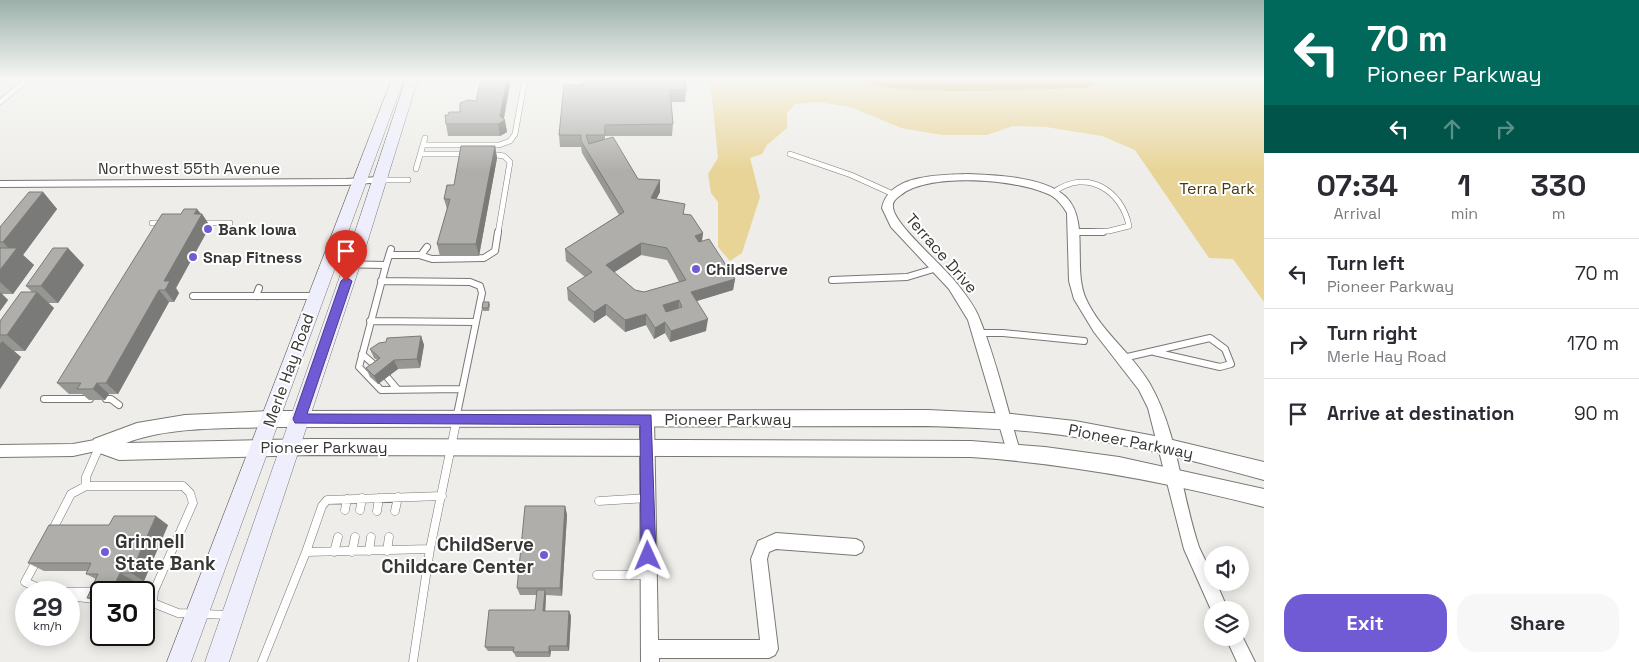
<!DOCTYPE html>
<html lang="en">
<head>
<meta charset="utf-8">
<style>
  :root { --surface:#fff; --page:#f7f7f7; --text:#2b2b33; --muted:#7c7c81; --line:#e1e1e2; --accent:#705bd5 }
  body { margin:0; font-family:"Space Grotesk",sans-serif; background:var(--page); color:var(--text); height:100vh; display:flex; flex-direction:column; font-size:19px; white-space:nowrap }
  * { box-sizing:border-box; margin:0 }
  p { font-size:16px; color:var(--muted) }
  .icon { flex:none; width:28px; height:28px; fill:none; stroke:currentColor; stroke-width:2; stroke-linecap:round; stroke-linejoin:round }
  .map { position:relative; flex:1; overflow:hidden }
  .details { display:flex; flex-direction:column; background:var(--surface); width:375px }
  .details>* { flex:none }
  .guide { background:#00695c; color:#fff; overflow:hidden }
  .tools { position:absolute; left:1204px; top:546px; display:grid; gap:10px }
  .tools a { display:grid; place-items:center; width:45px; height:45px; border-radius:50%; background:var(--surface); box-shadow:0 2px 12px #0003; font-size:25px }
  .speed { position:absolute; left:15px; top:581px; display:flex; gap:10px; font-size:25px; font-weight:700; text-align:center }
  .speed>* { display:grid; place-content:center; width:65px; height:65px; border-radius:50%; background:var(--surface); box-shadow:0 2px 12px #0003; line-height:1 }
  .speed small { font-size:12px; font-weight:400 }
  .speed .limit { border:2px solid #111; border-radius:8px; background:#fff; color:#111 }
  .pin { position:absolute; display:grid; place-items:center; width:42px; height:42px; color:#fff; margin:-51px -21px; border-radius:50% 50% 50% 0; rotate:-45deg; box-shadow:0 0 5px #0007 }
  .pin .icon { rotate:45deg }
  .me { position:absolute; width:55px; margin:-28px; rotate:359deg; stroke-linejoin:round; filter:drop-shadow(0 0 4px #0008) }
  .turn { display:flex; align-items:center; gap:18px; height:105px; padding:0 20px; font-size:22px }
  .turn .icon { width:65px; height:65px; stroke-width:2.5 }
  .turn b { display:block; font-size:35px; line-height:42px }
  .lanes { display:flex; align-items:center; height:48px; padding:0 20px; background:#0003; justify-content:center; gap:25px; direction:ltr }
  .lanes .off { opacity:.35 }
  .eta { display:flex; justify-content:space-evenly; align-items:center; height:85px; text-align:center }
  .eta b { font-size:30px; font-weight:600; line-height:35px }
  .action { display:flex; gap:10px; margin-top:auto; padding:10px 20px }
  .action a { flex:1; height:58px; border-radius:20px; background:var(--accent); color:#fff; font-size:20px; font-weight:600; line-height:58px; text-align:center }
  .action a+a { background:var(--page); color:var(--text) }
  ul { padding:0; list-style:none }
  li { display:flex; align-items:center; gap:15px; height:70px; padding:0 20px; border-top:1px solid var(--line) }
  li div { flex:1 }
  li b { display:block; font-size:19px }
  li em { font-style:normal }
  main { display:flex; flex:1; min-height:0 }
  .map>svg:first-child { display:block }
</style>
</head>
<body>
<main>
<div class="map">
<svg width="1264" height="662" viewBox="0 0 1264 662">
  <rect width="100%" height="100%" fill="#eeede9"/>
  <path fill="#e8d497" d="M710,79H1264V302L1233,259L1209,258L1135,150L1102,136L1046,127L1013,126L987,135H942L901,128L851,107L818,102L795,104L787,113V128L767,145L762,154L750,158L760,197L742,253L730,261L718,247V202L711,193L708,174L718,158Z"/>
  <path fill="#c7aa4b" d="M858,79H1092L1094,84L1088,88H1076C1042,89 876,98 858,79Z"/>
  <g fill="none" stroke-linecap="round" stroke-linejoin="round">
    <defs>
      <path id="service-far2" d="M0,102L28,79
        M423,145H499L510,141L515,134L525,79
        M421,154H467
        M490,154L504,156L510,162L498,233
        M790,154L851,175L893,194
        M416,169L425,138
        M379,180H408
        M1054,192C1086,168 1122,190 1129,226L1109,231L1072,232
        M152,223H164
        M203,223H230"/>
      <path id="service-far1" d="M1072,232H1103
        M389,255H419L432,259L484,258L495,251L498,232
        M421,255L427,247
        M329,264L386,265L391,249
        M386,265L359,367L381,390L462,389
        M832,280L907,277L937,268
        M381,281L470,282L480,286L482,293L455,424
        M193,296H316
        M256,296L259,288
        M370,321L476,322
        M979,333H1003L1084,341
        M362,354L378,368
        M1123,358L1210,338L1225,349L1231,364L1220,367L1154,352
        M387,377L397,389
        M44,399H90
        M106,399H111L119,405"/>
      <path id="service" d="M100,445L86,477V486H183L190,493L193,503L154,591L153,603L178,613L229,615
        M599,501L648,498
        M345,510L347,499
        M360,510L362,498
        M377,511L379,498
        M395,511L398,497
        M52,531L71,494L86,486
        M369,551L371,537
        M387,551L389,537
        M306,552L322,506L327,500L442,496
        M334,552L338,537
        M352,552L355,537
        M38,558L25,582L48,592
        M597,575H649
        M58,592H97
        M129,592L154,591
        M70,596L101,600
        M262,662L306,552L430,549L456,423
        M413,662L430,549"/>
      <path id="minor" d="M968,174C995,175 1046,177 1066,197C1090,221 1072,268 1086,299C1101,332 1132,353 1150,384C1178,433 1181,494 1199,547C1204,559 1212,570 1212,582H1216L1228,610H1212V612L1184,549L1148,408L1139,390L1094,332L1074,299L1069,281L1067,213C1063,206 1058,200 1052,196C1022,179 928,172 901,195C897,198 892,201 893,207C893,224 946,268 958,285C966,295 976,308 980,320C997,362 1007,408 1020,451L1018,455L1013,457L1008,455L968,320L949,289L891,227L882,208C889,174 940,175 968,174Z
        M378,177L382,178V182L346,185L0,187V181L346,179Z
        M647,413L652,415L654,419L658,640H760L751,559L758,541L776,533L856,539L862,542L864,547L862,552L856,555L776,549L769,552L767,559L778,649L775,655L769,658H659V662H641L640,419L642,415Z
        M100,439L105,441L107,445L105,449L73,456L0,457V445L73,444Z
        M1240,632L1255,662H1237L1226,638H1240Z"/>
      <path id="tertiary" d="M928,410L1012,414L1075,421L1160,437L1264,462V480C1202,463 1139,446 1075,437C1027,429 977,428 928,426L271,427C224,429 171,426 126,443L311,439L971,441L1045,447L1119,457L1264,489V507C1167,482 1071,464 971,457L311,455L119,460L94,451L91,445L94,439L137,423L185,415L271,411Z"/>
      <path id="secondary" d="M392,79H404L191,662H167Z
        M406,79H418L363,256L229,662H205L347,256Z"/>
    </defs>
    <use href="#service-far2" stroke="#797875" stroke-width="6"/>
    <use href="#service-far1" stroke="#797875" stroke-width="8"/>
    <use href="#service" stroke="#797875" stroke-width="9"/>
    <use href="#minor" stroke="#797875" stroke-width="2"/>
    <use href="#tertiary" stroke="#797875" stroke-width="2"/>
    <use href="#secondary" stroke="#797875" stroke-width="1"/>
    <use href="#service-far2" stroke="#fff" stroke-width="5"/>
    <use href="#service-far1" stroke="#fff" stroke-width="6"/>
    <use href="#service" stroke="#fff" stroke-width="8"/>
    <use href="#minor" fill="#fff" fill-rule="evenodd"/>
    <use href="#tertiary" fill="#fff" fill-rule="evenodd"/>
    <use href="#secondary" fill="#eeeefd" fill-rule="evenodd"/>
  </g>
  <path fill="#969693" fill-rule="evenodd" d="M481,79H511L504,119L507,132L500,136H448L446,124L448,115L460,112L476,101Z
    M581,83L686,90L685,102H671L673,124L672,136H605V139L638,179L660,192L656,199L684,214L703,233L702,241L735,279L733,290L697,301L706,331L670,342L665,333L654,339L646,325L625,332L606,315L594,323L568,300L567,288L585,277L566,261L565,249L619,215L582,153L581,147H560L559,135L581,85ZM641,255L667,260L679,282L644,292L635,290L614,272Z
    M495,146L497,158L479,256H440L437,244L447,209L444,199L454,185Z
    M43,192L57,209L23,255L34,265L13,294H2L8,300L0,311V227Z
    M181,214H202L210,226L176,288L179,293L174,302H169L118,394H109L105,400H89L82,394H69L57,383Z
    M84,265L58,303H48L54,308L25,351H14L21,357L0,389V321L32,292L26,286Z
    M489,302L490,305L489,311H483L482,308Z
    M421,336L424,345L420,368L398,369L378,384L370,377L366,368L377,360L374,358L370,349L386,342Z
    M565,506L567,515L562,596L546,595L545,611H569L571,616L569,651H551L550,657H516L513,651H488L485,647L535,610L537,595H520L517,588Z
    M168,525L144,581H134L101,592V605L87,598L96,579L86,574L87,571H44L28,563Z"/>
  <path fill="#7a7a78" d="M507,79H511L503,121L505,120L507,132L500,136L498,124Z
    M495,146L497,158L479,256L476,244Z
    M660,180V192L651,210V198Z
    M43,192L57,209L23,255L34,265L13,294L0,282V270L13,253L3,242Z
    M197,209L202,215V214L210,226L176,288L179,293L174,302L165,290L164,281Z
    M703,233L701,245L694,247L695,236Z
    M641,243V255L607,277L606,265Z
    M68,248L84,265L58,303L41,286Z
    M735,279L733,290L690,303L691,292Z
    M159,290L169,302L118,394L106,383Z
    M0,292L8,300L0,311Z
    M37,292L54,308L25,351L7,335Z
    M679,300L678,312L662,316L663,305Z
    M606,304V315L594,323V312Z
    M646,314V325L625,332V320Z
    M708,319L706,331L670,342L671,331Z
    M665,322V333L654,339L655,328Z
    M421,336L424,345L420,368L417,359Z
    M2,341L21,357L0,389V344Z
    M394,360L398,369L378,384L374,376Z
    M97,383L109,394L105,400L93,389Z
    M565,506L567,515L562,596L560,588Z
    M156,516L168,525L144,581L131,573Z
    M120,573L134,581L129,592H111Z
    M545,590L546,595L545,616L543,611Z
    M569,611L571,616L569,651L567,646Z
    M549,646L551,651L550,657L549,652Z"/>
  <path fill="#afaeab" stroke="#7a7a78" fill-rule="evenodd" d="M481,79H507L500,116L505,120L498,124H446L445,115H448L449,112H460V103L468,100L476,101Z
    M588,79H685L686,90H670L673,124L605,125V135H586L589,144L613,137L638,179L660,180L651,198L685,204L683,214L691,215L703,233L695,236L699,242L709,239L735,279L691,292L708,319L671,331L665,322L655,328L646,314L625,320L606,304L594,312L567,288L592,272L565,249L624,212L581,141V135H559L564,85H584L581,83ZM641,243L667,248L686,280L644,292L635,290L606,265ZM679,300L682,307L666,312L663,305Z
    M461,146H495L476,244H437L450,199H444L447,185H454Z
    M29,192H43L3,242H0V227Z
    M184,209H197L194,214H202L164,281H170L165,290H159L106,383H97L93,389H77L81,383H57L162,214H181Z
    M0,248H17L0,270Z
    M53,248H68L41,286H26Z
    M21,292H37L7,335H0V321Z
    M483,302H489L488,308H482Z
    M421,336L417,359L394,360L374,376L366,368L380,358L370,349L379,343L386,342L387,338Z
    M525,506H565L560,588H517Z
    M114,516H156L131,573H120L111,592H101V598H87L98,574H86L91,563H28L49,525H109Z
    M537,590H545L543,611H569L567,646H549V652H513L514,647H485L489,610H535Z"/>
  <linearGradient id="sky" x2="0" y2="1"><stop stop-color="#9bb0a9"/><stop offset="0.46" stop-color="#f7f7f5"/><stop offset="1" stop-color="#f7f7f5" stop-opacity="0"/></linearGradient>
  <rect width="1264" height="171" fill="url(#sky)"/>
  <path fill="#705bd5" stroke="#493b8a" d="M346,277L352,281L307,414L651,415L656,556L654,561L648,563L643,561L641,556L640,425L295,423L293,419L341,281Z"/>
  <g fill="#705bd5" stroke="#fff" stroke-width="2">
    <circle cx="208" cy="229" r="5"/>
    <circle cx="193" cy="257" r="5"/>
    <circle cx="696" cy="269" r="5"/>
    <circle cx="105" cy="552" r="5"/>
    <circle cx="544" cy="555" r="5"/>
  </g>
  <g text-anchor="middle" stroke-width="4" stroke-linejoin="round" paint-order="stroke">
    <g font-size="16" fill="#373735" stroke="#fff">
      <text x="189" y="174">Northwest 55th Avenue</text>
      <text transform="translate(942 253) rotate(49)" y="6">Terrace Drive</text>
      <text transform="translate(288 370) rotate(-70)" y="6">Merle Hay Road</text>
      <text x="728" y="425">Pioneer Parkway</text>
      <text transform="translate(1131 441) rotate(11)" y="6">Pioneer Parkway</text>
      <text x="324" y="453">Pioneer Parkway</text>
    </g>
    <g font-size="16" fill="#463a11" stroke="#fff">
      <text x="1217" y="194">Terra Park</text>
    </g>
    <g font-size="16" font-weight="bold" fill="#373735" stroke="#fff" text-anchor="start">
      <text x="218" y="235">Bank Iowa</text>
      <text x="203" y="263">Snap Fitness</text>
      <text x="706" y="275">ChildServe</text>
    </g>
    <g font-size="19" font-weight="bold" fill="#373735" stroke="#fff" text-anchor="start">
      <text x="115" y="548">Grinnell<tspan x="115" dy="22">State Bank</tspan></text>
      <text x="534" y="551" text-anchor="end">ChildServe<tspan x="534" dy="22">Childcare Center</tspan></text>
    </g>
  </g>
</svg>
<div class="tools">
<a><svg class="icon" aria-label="sound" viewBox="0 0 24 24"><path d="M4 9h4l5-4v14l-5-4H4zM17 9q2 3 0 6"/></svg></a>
<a><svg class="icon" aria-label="layers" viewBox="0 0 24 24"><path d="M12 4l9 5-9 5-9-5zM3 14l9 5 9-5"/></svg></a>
</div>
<div class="speed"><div>29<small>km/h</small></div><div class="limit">30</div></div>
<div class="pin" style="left:346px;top:281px;background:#d93025"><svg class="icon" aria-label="arrive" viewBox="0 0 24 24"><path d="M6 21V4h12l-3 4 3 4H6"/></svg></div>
<svg class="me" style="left:648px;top:556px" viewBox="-20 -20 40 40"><path d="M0-17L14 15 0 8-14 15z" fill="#705bd5" stroke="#fff" stroke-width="4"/></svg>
</div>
<section class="details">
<div class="guide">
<div class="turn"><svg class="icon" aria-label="left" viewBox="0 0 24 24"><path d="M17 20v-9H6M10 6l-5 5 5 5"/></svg><div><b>70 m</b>Pioneer Parkway</div></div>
<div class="lanes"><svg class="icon" aria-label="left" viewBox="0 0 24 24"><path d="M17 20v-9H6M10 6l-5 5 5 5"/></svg><svg class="icon off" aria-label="ahead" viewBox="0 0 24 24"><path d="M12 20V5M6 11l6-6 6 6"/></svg><svg class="icon off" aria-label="right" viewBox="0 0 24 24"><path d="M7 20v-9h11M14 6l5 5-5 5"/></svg></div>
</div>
<div class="eta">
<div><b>07:34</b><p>Arrival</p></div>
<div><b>1</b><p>min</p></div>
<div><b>330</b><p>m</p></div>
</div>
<ul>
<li><svg class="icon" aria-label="left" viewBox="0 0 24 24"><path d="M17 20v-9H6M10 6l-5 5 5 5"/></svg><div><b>Turn left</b><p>Pioneer Parkway</p></div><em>70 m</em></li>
<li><svg class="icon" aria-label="right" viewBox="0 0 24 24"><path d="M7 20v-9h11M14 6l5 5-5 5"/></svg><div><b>Turn right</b><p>Merle Hay Road</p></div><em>170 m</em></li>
<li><svg class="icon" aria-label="arrive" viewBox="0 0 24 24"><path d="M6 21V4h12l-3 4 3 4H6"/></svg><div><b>Arrive at destination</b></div><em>90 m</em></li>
</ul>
<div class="action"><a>Exit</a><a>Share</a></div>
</section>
</main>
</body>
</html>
